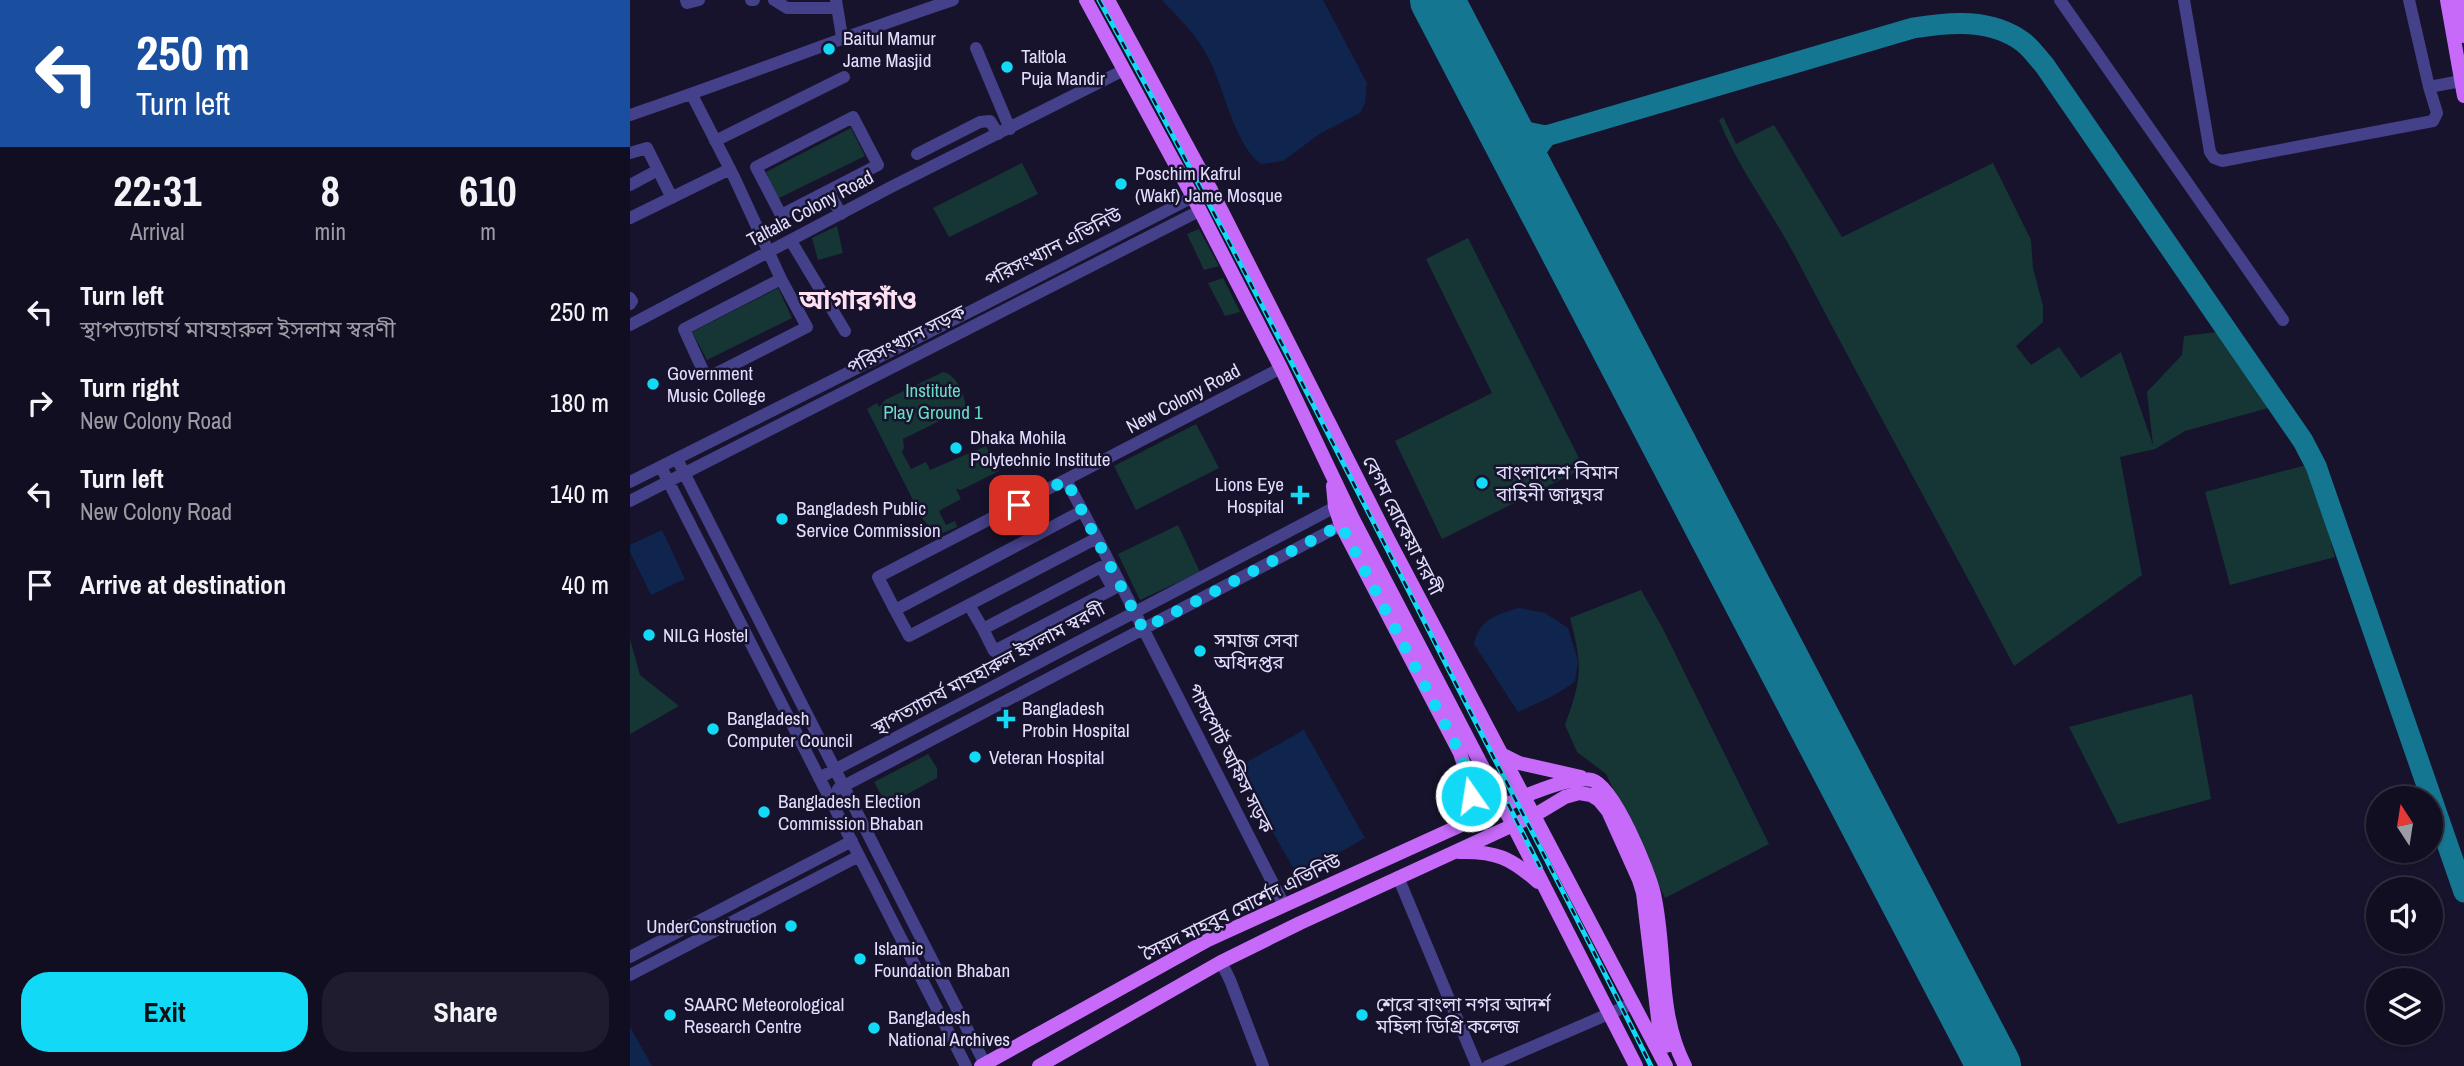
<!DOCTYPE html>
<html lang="en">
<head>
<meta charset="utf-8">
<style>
  :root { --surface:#110e21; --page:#1e1c2e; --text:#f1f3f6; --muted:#9c9ca5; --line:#302e3f; --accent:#12daf6 }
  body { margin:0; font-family:"Archivo Narrow","Noto Sans Bengali",sans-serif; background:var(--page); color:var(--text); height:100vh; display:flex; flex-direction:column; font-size:26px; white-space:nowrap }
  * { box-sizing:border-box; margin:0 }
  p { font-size:23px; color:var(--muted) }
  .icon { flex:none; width:38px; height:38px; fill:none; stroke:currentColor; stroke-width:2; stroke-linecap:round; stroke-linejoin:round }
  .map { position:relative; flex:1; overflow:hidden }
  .drawer { display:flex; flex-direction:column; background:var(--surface); width:630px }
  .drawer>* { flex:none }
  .banner { background:#1a4fa0; color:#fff; overflow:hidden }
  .needle { width:46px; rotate:348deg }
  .fabs { position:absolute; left:1736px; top:786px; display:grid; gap:14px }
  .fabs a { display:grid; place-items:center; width:77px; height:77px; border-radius:50%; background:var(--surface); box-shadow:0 2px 5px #0004,0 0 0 2px var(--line); font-size:35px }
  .pin { position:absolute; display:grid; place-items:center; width:60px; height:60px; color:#fff; margin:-30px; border-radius:14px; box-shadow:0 4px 10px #0006 }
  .me { position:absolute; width:77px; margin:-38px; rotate:347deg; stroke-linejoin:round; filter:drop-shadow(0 0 5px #0008) }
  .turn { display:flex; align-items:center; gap:24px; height:147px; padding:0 21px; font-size:32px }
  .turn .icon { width:91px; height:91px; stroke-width:2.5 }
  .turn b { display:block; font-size:49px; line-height:60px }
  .eta { display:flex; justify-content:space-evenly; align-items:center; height:119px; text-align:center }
  .eta b { font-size:42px; font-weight:800; line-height:49px }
  .cta { display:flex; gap:14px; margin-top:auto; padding:14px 21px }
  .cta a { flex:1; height:80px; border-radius:28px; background:var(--accent); color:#111; font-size:28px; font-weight:800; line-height:80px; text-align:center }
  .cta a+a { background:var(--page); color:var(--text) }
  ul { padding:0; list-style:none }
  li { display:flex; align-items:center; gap:21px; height:91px; padding:0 21px }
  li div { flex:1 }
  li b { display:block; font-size:26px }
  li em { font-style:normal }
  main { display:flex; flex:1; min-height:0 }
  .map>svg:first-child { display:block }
</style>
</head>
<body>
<main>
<section class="drawer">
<div class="banner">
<div class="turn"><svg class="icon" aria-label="left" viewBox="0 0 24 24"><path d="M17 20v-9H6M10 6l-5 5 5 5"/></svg><div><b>250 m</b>Turn left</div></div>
</div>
<div class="eta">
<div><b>22:31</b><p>Arrival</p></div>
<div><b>8</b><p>min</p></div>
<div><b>610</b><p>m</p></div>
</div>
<ul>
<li><svg class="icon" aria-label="left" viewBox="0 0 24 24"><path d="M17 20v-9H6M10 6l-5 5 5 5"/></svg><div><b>Turn left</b><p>স্থাপত্যাচার্য মাযহারুল ইসলাম স্বরণী</p></div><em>250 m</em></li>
<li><svg class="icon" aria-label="right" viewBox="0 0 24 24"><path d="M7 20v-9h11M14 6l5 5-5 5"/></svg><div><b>Turn right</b><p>New Colony Road</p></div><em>180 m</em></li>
<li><svg class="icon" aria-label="left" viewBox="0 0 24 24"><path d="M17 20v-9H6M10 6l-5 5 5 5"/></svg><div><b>Turn left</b><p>New Colony Road</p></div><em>140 m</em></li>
<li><svg class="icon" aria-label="arrive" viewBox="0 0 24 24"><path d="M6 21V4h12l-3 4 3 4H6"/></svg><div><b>Arrive at destination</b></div><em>40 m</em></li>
</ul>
<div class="cta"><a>Exit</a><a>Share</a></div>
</section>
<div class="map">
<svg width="1834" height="1066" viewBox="0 0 1834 1066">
  <rect width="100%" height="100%" fill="#17132c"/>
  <path fill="#163535" d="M1093,117L1106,144L1144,125L1212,237L1363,163L1401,240L1403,268L1413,306V322L1386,346L1401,365L1429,347L1451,378L1491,352L1523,445L1517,392L1552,355L1554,336L1588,332L1642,407L1555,431L1525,449L1490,457L1512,575L1384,666C1312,528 1236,392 1164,254C1140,209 1108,168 1089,120Z
    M221,128L235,156L147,199L136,172Z
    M392,163L408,194L319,237L303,208Z
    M207,226L213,253L188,260L182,238Z
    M569,229L589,266L574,270L557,234Z
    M838,238L954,468L812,539L765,441L862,393L796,259Z
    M593,278L610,312L595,316L578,283Z
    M148,288L162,318L77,360L62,332Z
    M313,372C326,374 335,395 336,408L273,439L274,448L272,452L281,469L296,462L300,470L356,446L369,471L331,490L326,489L331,499L309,511L316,525L325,521L327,527L310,534L304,525L299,526L292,518L237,409L247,403L249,407L255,400Z
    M566,424L589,468L506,510L484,466Z
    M1680,464L1705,557L1600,585L1575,492Z
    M548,525L570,572L510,600L488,554Z
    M1011,590L1033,629L1139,844L1035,898L976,774L947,752L935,725C952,678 953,667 940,618Z
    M0,639L10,675L49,706L0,734Z
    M1562,694L1581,799L1488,824L1439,727Z
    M298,754L307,768V778L257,805L244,782Z"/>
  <path fill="#0f254e" d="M532,0H693L737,83L735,103L730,113L691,133L653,161L631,164C605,146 594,88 579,59C565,32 552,22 532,0Z
    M32,530L55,579L21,595L0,552V545Z
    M889,608L915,613L938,628L948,661L945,681C929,695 907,703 888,712L844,644C849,619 868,614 889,608Z
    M674,730L735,838L668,876L606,768Z
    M0,1027L22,1066H0Z"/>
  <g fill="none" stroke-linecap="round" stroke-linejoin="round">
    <path stroke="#147691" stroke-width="21" d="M868,117L896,132L916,136
      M899,177L903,154L916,136L1283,28C1320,22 1361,18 1393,42C1401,48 1408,58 1415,66L1673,441L1686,466L1834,892"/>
    <path stroke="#147691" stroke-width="54" d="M807,0L1364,1066"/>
    <path stroke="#444089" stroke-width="12" d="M56,0L57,3L69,0
      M121,0H124
      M144,0L157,8H207
      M206,0L212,37
      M1430,0L1653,320
      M1554,0L1580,152L1584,158L1592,161L1803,121L1807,113L1799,87L1831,81
      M1779,0L1799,87
      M346,48L380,129
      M62,95L104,177L151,279L177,327L81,376L75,375L54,329L151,279
      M0,115C108,79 214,36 323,0
      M223,117L248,165L151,215L126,167Z
      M85,141L214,77
      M0,153L17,148L42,198
      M287,154L350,122L360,121L368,134
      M0,185L28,170
      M198,191L211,214
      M0,218L100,169
      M161,241L215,331
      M0,298L2,301L0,304
      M0,325L261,187L494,70
      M651,368L248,577L265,610L452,511L265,610L279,636L467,538L654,905
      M47,459L355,1064
      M31,467L336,1066
      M436,480L467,538
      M0,482L347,308L563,197
      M0,501L569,211
      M339,605L353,629L471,567L483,589L364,651L353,629
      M189,778L711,504
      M208,789L719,521
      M768,877L847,1066
      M0,957L222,841
      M591,962L600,980L633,1066
      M0,975L229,856
      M858,1066L1004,1003"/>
    <path stroke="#c76afa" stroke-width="14" d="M456,0L563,197L651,368L723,519L883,825L1006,1066
      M478,0L580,188L758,539L1036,1066
      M1817,0L1834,96
      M1828,0L1834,36
      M703,486L705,507L711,525L830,753C840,782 844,793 834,823
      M873,755L889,763L951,777
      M829,852C866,851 881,858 908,882
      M351,1066L578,940L895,796C912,789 944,776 962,780C984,786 1019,872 1024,894C1037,952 1027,1012 1055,1066
      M409,1066L591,962L670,923L905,815L935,797L949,793L961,795L969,800L978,811L1009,880L1013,893L1029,1027L1036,1046"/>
    <defs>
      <path id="rail" d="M469,0C580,200 683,405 788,609C865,762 945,912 1021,1066
        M878,804L910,867"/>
    </defs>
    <use href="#rail" stroke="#12daf6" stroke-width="5"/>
    <use href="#rail" stroke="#17132c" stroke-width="2.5" stroke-dasharray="8" stroke-linecap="butt"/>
  </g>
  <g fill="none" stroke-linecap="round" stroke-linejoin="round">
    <path stroke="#12daf6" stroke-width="12" stroke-dasharray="0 21.6" d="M389,505L436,480L513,629L711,525L830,753L841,786V796"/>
  </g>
  <g fill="#12daf6" stroke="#17132c" stroke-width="2.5">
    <circle cx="199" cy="49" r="7"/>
    <circle cx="377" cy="67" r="7"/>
    <circle cx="491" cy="184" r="7"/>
    <circle cx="23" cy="384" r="7"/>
    <circle cx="326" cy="448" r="7"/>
    <circle cx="852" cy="483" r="7"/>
    <path d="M666.5 484.5h7v7h7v7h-7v7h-7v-7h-7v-7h7z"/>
    <circle cx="152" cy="519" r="7"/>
    <circle cx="19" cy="635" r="7"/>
    <circle cx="570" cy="651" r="7"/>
    <path d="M372.5 708.5h7v7h7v7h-7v7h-7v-7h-7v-7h7z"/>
    <circle cx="83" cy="729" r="7"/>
    <circle cx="345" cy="757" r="7"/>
    <circle cx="134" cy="812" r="7"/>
    <circle cx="161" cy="926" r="7"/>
    <circle cx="230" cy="959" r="7"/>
    <circle cx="40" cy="1015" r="7"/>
    <circle cx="732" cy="1015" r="7"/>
    <circle cx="244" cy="1028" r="7"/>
  </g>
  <g text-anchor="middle" stroke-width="5" stroke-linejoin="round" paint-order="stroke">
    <g font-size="19" fill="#e3defe" stroke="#17132c" text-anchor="start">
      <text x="213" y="45">Baitul Mamur<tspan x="213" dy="22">Jame Masjid</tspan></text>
      <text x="391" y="63">Taltola<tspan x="391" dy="22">Puja Mandir</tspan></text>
      <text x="505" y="180">Poschim Kafrul<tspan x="505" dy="22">(Wakf) Jame Mosque</tspan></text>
      <text x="37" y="380">Government<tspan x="37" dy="22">Music College</tspan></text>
      <text x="340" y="444">Dhaka Mohila<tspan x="340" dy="22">Polytechnic Institute</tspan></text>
      <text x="866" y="479">বাংলাদেশ বিমান<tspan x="866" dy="22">বাহিনী জাদুঘর</tspan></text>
      <text x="654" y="491" text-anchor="end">Lions Eye<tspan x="654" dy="22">Hospital</tspan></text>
      <text x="166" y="515">Bangladesh Public<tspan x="166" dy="22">Service Commission</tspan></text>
      <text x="33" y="642">NILG Hostel</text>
      <text x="584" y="647">সমাজ সেবা<tspan x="584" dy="22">অধিদপ্তর</tspan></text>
      <text x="392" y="715">Bangladesh<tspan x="392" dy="22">Probin Hospital</tspan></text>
      <text x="97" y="725">Bangladesh<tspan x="97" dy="22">Computer Council</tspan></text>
      <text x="359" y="764">Veteran Hospital</text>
      <text x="148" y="808">Bangladesh Election<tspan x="148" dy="22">Commission Bhaban</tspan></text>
      <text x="147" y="933" text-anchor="end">UnderConstruction</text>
      <text x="244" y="955">Islamic<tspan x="244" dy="22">Foundation Bhaban</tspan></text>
      <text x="54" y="1011">SAARC Meteorological<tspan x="54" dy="22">Research Centre</tspan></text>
      <text x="746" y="1011">শেরে বাংলা নগর আদর্শ<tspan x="746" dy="22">মহিলা ডিগ্রি কলেজ</tspan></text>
      <text x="258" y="1024">Bangladesh<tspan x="258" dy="22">National Archives</tspan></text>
    </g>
    <g font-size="19" fill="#e3defe" stroke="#17132c">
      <text transform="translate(180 208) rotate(-28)" y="7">Taltala Colony Road</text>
      <text transform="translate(423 247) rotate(-27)" y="7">পরিসংখ্যান এভিনিউ</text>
      <text transform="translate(276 339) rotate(-27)" y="7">পরিসংখ্যান সড়ক</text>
      <text transform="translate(553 398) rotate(-28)" y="7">New Colony Road</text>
      <text transform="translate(773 525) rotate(63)" y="7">বেগম রোকেয়া সরণী</text>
      <text transform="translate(358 668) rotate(-28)" y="7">স্থাপত্যাচার্য মাযহারুল ইসলাম স্বরণী</text>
      <text transform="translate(601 758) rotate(63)" y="7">পাসপোর্ট অফিস সড়ক</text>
      <text transform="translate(611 907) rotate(-26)" y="7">সৈয়দ মাহবুব মোর্শেদ এভিনিউ</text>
    </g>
    <g font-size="19" fill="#6bddc4" stroke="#17132c">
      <text x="303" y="397">Institute<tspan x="303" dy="22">Play Ground 1</tspan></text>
    </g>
    <g font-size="26" font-weight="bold" fill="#fee0f2" stroke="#17132c">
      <text x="228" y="309">আগারগাঁও</text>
    </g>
  </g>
</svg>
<div class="fabs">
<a><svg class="needle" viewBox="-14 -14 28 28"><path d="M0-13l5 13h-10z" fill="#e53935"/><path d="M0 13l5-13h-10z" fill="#9c9ca5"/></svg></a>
<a><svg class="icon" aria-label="sound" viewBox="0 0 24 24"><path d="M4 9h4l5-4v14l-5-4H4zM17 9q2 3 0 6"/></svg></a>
<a><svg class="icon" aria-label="layers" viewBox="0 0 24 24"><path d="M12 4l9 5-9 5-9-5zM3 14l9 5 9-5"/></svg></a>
</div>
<div class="pin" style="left:389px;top:505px;background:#d93025"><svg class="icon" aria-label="arrive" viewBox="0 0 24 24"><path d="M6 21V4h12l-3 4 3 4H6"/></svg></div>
<svg class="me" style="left:841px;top:796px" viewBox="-20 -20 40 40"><circle r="17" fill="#12daf6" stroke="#fff" stroke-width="3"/><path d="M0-11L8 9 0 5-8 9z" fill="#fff"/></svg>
</div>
</main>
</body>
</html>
